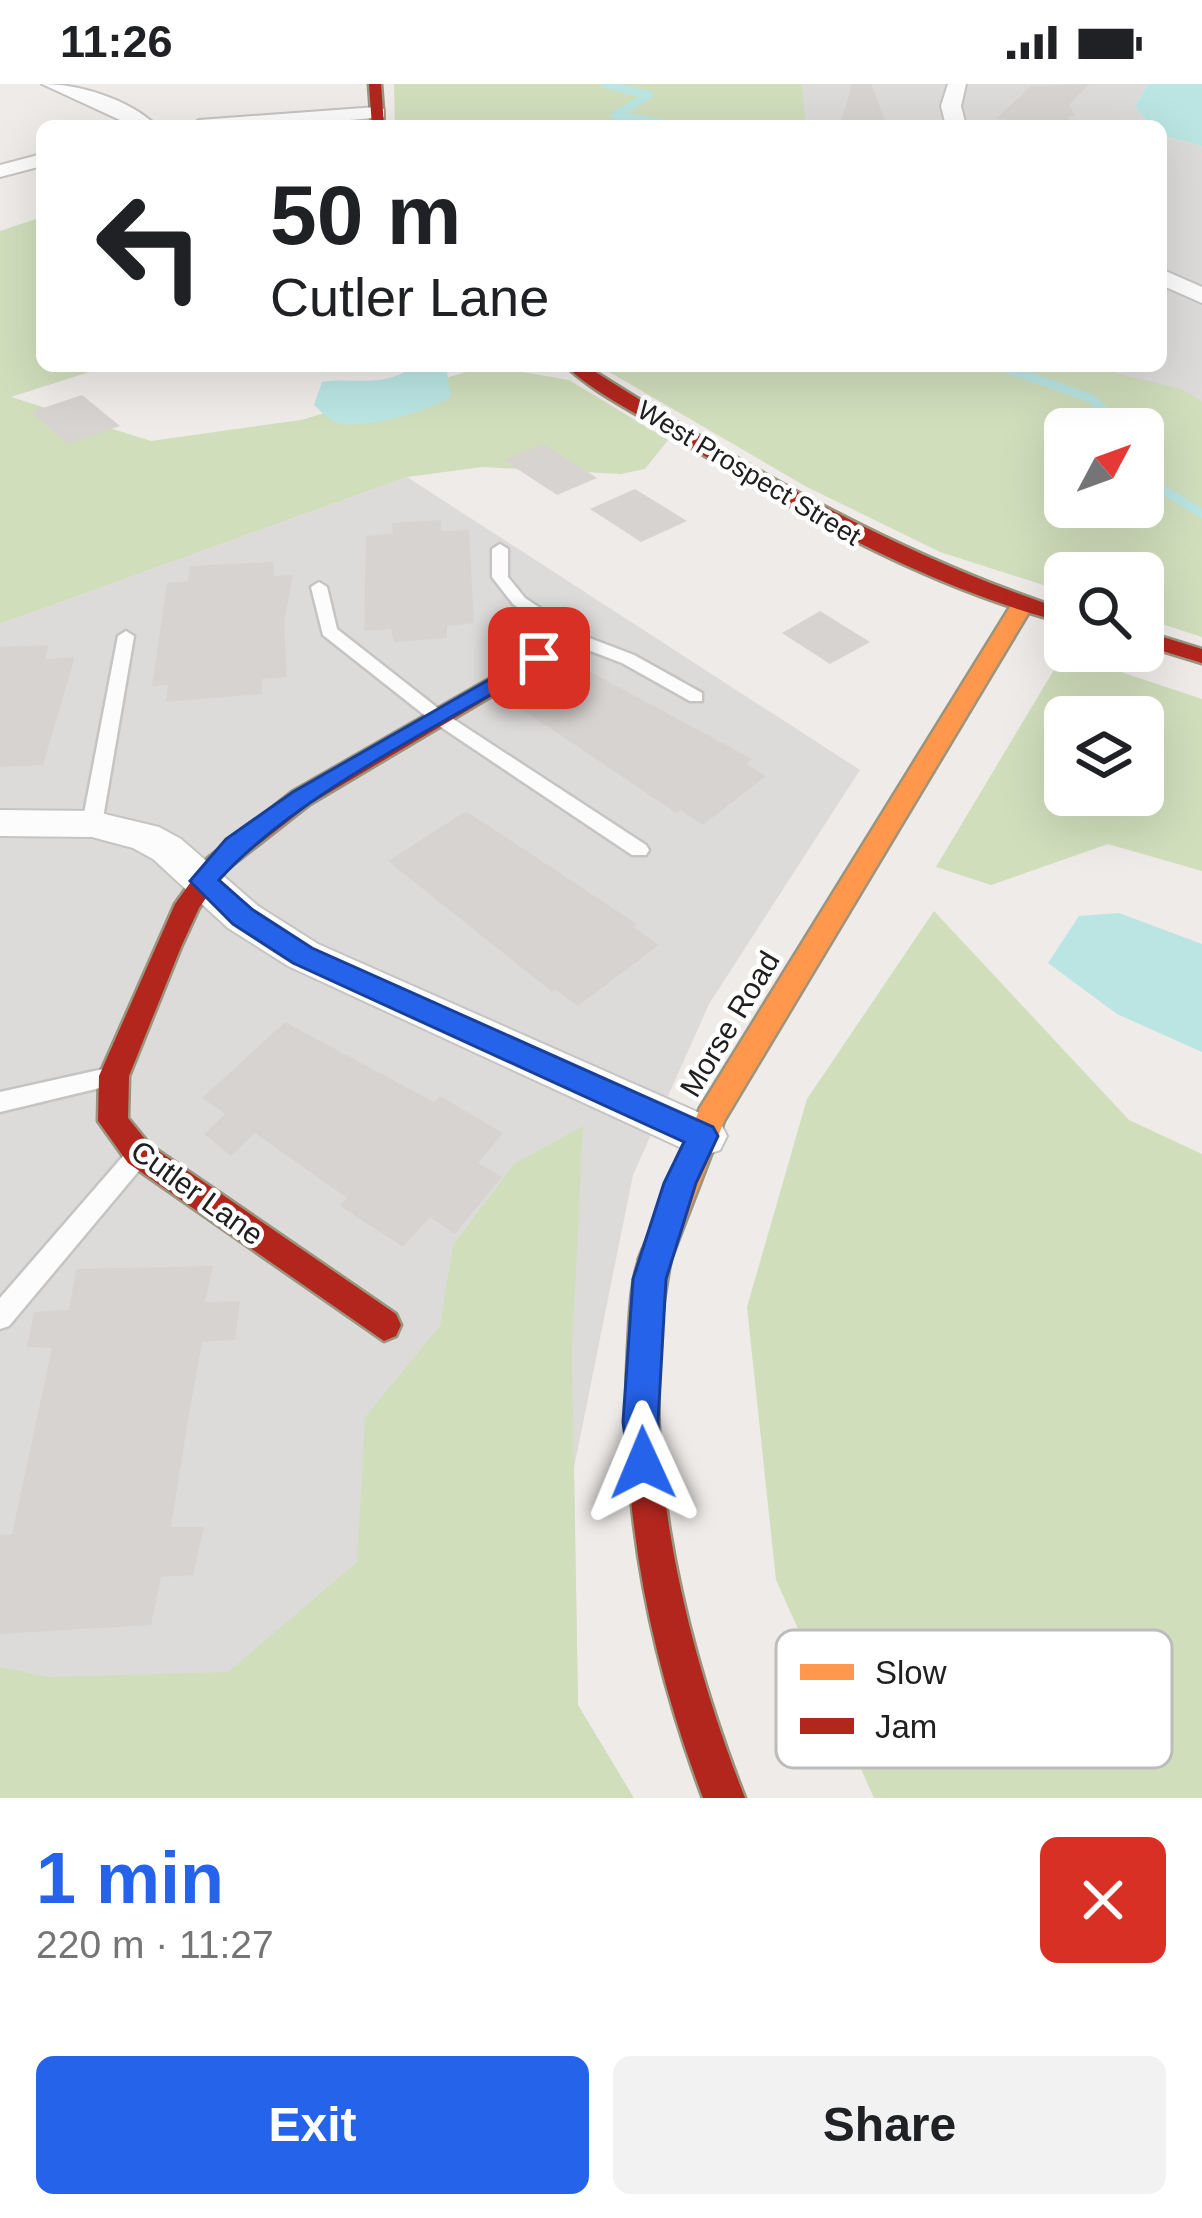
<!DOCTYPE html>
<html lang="en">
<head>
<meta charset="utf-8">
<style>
  :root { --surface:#fff; --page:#f2f2f2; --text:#202124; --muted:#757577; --accent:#2563eb }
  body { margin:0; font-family:Helvetica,sans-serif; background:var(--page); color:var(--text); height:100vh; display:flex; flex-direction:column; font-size:45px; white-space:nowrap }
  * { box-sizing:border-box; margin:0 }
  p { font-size:39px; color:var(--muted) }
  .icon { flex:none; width:66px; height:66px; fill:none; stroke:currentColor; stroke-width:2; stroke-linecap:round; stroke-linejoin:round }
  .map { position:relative; height:1714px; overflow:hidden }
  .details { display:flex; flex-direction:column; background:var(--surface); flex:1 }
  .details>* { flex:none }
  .top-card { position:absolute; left:36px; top:36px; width:1131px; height:252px; border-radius:18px; box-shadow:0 12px 48px #0002; background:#fff; color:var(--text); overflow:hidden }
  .needle { width:78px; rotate:49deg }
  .tools { position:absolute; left:1044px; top:324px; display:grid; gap:24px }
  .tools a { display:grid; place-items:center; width:120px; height:120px; border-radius:18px; background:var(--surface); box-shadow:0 12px 48px #0002; font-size:60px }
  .pin { position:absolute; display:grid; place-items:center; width:102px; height:102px; color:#fff; margin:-51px; border-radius:24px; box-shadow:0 6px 18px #0006 }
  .me { position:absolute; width:132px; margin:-66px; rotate:359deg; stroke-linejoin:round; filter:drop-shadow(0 0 9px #0008) }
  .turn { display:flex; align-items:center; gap:42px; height:252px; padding:0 36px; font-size:54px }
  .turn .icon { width:156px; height:156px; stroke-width:2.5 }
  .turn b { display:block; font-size:84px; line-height:102px }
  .round { display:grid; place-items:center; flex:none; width:126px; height:126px; border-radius:18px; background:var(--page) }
  .overview { display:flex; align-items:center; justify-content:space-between; height:204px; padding:0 36px }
  h1 { font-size:72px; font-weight:800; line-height:90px; color:var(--accent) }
  .primary-button { display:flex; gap:24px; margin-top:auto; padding:24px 36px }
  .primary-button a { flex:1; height:138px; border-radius:18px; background:var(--accent); color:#fff; font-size:48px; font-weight:800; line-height:138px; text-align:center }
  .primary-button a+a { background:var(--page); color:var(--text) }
  .status { display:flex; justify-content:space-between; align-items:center; height:84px; padding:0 60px; background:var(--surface); direction:ltr }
  .status svg { height:33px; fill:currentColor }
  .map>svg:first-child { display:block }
</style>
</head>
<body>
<div class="status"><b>11:26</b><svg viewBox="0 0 49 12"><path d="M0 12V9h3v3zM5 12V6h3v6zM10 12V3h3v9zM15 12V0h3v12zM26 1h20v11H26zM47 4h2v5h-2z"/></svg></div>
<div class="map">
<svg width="1202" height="1714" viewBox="0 0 1202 1714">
  <rect width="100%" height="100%" fill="#eeebe9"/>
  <path fill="#dddbda" d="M710,0H1148L1135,22L1151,42H709Z
    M1161,51L1202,62V356L1060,282H1161Z
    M407,393L860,686L709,920L633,1091L574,1384L578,1621L0,1714V540Z"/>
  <path fill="#d0debc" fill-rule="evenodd" d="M394,0H802L806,42H395Z
    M42,133V282H108L11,313L151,357L301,336L487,282L569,296L668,356L645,385L621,390L482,383L407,393L0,540V147Z
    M599,282H1087L1181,305L1202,317V553L1143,534V489H1065V508L940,468L805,402ZM1065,345H1143V423H1065Z
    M1064,569L1202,615V787L1108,760L991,801L936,783ZM1143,633V711H1065V633Z
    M934,827L1129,1036L1202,1070V1714H874L776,1496L747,1223L807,1015Z
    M583,1042L572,1270L578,1621L634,1714H0V1583L50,1593L228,1588L357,1478L365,1333L440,1242L453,1161L514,1080Z"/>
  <path fill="#bae5e3" d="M1148,0H1202V62L1161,51V42H1151L1135,22Z
    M404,282H446L451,313C428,327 364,346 337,339C328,336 321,327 314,321L322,298C350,293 376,303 405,288Z
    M1119,829L1202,860V968L1117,930L1048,879L1079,832Z"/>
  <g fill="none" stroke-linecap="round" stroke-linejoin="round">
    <path stroke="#bae5e3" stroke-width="8" d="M605,0L649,11L615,31L680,42"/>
    <path stroke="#bae5e3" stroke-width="9" d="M1000,282L1090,314L1119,339V345
      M1143,394L1202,429"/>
  </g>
  <path fill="#d7d3d1" d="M852,0H871L887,41H840Z
    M1089,0L1069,21L1075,32L1068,33L1071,42L996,35L1031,2Z
    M82,311L120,342L68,360L31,328Z
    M543,360L597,394L557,411L504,376Z
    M635,405L687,437L641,458L590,425Z
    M441,436V447L469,446L474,539L447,542V554L394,558L391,545L364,547L366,452L393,450L392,439Z
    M273,478L274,492L293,491L284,538L287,593L262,595V610L166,618L168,601L152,602L167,499L188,497L190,482Z
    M820,527L870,558L830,580L782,549Z
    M49,561L45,575L75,573L43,681L0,683V563Z
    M587,586L752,675L746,680L766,692L703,741L680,726L676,729L523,626Z
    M466,727L637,840L633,843L659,861L578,922L555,905L552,908L388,777Z
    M285,938L434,1018L440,1012L503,1049L478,1079L502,1093L455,1150L430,1133L403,1163L340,1122L347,1114L255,1049L231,1072L204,1050L225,1030L202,1014Z
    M213,1182L205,1218L240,1217L235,1256L202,1258L187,1342L171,1443H204L193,1491L161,1493L151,1541L0,1550V1451L12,1450L52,1264L27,1263L34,1228L69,1226L76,1185Z"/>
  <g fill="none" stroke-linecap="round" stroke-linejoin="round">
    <defs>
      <path id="lane" d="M500,460L508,465V493L525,514L579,550L634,571L702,609V617H690L622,579L567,558L513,520L492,493V465Z
        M319,498L327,503L337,545L444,629L646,761L649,766L646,771H632L432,637L323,551L311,503Z
        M126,547L134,552L102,740L92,747L82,740L118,552Z
        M108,984L116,986L119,993L116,1000L0,1028V1008Z
        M139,1060L147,1063L151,1070L147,1077L9,1242L0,1245V1214L131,1063Z"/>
      <path id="street" d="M42,0C80,0 128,15 157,42H133Z
        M948,0H966L961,22L966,42H946L941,22Z
        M377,23L384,25V33L280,42H189L199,36Z
        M42,70V82L0,93V81Z
        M1161,185L1202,203V219L1161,201Z
        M0,726L92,727L159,743L181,755L258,822L318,860L720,1038L727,1052L720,1066L703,1072L686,1066L288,882L228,844L153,775L133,764L92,753L0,752Z"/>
      <path id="slow" d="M1021,517L1032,523L724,1037L667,1185L655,1190L643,1185L639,1175L700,1024L1010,523Z"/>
      <path id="jam" d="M369,0H381L384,42H372Z
        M566,282H586C739,379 892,469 1065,526V539C923,502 789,425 666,348C633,327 593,308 566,282Z
        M573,547L584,554L581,559L310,720L226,786L199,824L181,863L129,992L128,1034L150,1061L396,1230L401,1241L396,1252L384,1257L128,1079L98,1037L99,992L175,820L208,774L292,708Z
        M1143,547L1202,565V579L1143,561Z
        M655,1160L667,1165L671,1175C634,1351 681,1550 745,1714H703C648,1568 619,1420 628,1264C630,1231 630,1195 643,1165Z"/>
    </defs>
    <use href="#lane" stroke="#c5c4c3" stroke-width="5"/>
    <use href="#street" stroke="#c5c4c3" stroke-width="4"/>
    <use href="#slow" stroke="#9a957f" stroke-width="5"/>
    <use href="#jam" stroke="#9a957f" stroke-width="5"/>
    <use href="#lane" fill="#fcfcfc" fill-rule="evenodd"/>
    <use href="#street" fill="#fcfcfc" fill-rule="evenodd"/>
    <use href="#slow" fill="#ff974d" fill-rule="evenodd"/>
    <use href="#jam" fill="#b3261e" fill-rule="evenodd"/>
  </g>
  <path fill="#2563eb" stroke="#184099" stroke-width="3" d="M539,567L547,569V578C446,639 296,710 219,796L253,826L312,864L713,1043L718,1052L696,1099L666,1195L658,1338L661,1379L656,1392L643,1397L630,1392L623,1338L633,1195L664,1099L684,1058L293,879L233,840L190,797L226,755L293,708Z"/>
  <g text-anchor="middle" stroke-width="9" stroke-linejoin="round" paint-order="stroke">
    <g font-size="27" fill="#202020" stroke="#fff">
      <text transform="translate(749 389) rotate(31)" y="9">West Prospect Street</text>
    </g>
    <g font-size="30" fill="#202020" stroke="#fff">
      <text transform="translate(730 940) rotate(-59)" y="10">Morse Road</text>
      <text transform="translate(197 1109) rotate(36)" y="10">Cutler Lane</text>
    </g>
  </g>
  <rect x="776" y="1546" width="396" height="138" rx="18" fill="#fff" stroke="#bcbcbc" stroke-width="3"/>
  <rect x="800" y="1580" width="54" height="16" fill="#ff974d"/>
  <rect x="800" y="1634" width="54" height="16" fill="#b3261e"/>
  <g font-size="33" fill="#202020">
    <text x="875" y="1600">Slow</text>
    <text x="875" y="1654">Jam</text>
  </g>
</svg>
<div class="tools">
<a><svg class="needle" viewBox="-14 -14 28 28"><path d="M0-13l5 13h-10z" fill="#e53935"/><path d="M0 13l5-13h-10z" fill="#757577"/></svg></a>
<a><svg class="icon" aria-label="search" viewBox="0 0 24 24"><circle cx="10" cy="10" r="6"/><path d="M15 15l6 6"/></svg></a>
<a><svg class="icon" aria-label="layers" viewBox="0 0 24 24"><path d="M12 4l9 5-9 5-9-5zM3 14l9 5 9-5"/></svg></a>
</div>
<div class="pin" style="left:539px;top:574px;background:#d93025"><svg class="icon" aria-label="arrive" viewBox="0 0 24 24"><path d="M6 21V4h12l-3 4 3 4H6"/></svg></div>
<svg class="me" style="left:643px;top:1379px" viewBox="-20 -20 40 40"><path d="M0-17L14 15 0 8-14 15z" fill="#2563eb" stroke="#fff" stroke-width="4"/></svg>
<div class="top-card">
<div class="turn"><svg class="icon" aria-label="left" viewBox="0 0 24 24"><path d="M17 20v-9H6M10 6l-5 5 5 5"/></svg><div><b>50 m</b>Cutler Lane</div></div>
</div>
</div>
<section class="details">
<div class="overview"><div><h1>1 min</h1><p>220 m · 11:27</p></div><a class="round" style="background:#d93025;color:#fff"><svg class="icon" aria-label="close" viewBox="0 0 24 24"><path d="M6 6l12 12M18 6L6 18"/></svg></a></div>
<div class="primary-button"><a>Exit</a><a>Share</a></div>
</section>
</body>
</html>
